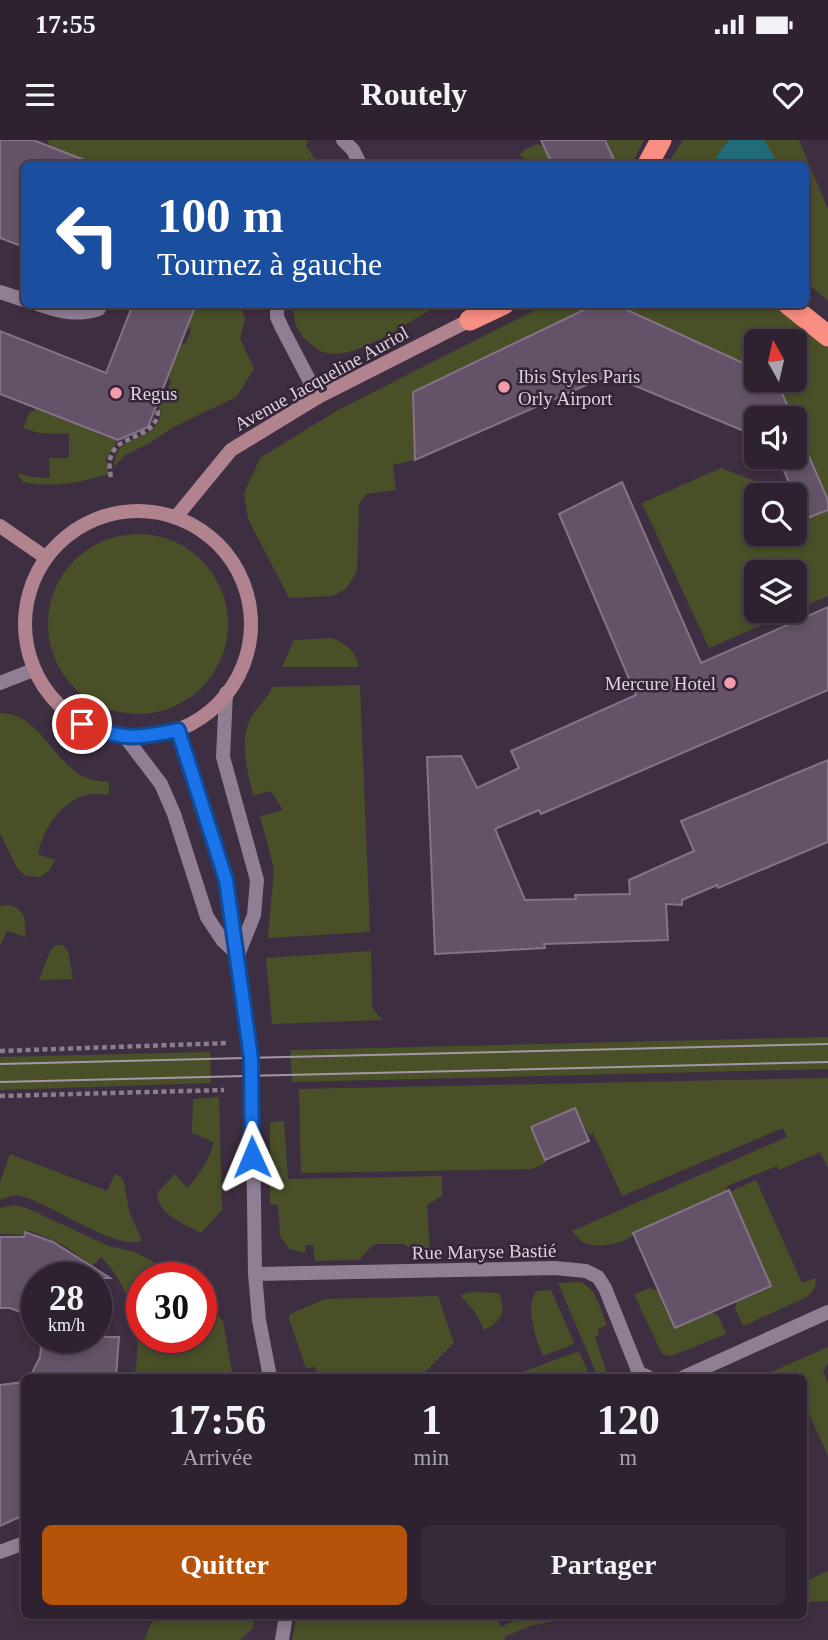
<!DOCTYPE html>
<html lang="fr">
<head>
<meta charset="utf-8">
<style>
  :root { --surface:#2e2231; --page:#362a39; --text:#f1f3f6; --muted:#a7a4ab; --line:#493f4d; --accent:#b45309 }
  body { margin:0; font-family:"Times New Roman",serif; background:var(--page); color:var(--text); height:100vh; display:flex; flex-direction:column; font-size:26px; white-space:nowrap }
  * { box-sizing:border-box; margin:0 }
  p { font-size:23px; color:var(--muted) }
  .icon { flex:none; width:38px; height:38px; fill:none; stroke:currentColor; stroke-width:2; stroke-linecap:round; stroke-linejoin:round }
  .map { position:relative; flex:1; overflow:hidden }
  .drawer { position:absolute; left:21px; top:1234px; width:786px; height:245px; display:flex; flex-direction:column; background:var(--surface); border-radius:10px; box-shadow:0 4px 10px #0003,0 0 0 2px var(--line) }
  .drawer>* { flex:none }
  .hud { position:absolute; left:21px; top:21px; width:788px; height:147px; border-radius:10px; box-shadow:0 4px 10px #0003,0 0 0 2px var(--line); background:#1a4fa0; color:#fff; overflow:hidden }
  .needle { width:46px; rotate:352deg }
  .buttons { position:absolute; left:744px; top:189px; display:grid; gap:14px }
  .buttons a { display:grid; place-items:center; width:63px; height:63px; border-radius:10px; background:var(--surface); box-shadow:0 4px 10px #0003,0 0 0 2px var(--line); font-size:35px }
  .speed { position:absolute; left:21px; top:1122px; display:flex; gap:14px; font-size:35px; font-weight:700; text-align:center }
  .speed>* { display:grid; place-content:center; width:91px; height:91px; border-radius:50%; background:var(--surface); box-shadow:0 4px 10px #0003,0 0 0 2px var(--line); line-height:1 }
  .speed small { font-size:18px; font-weight:400 }
  .speed .limit { border:10px solid #d22; background:#fff; color:#111 }
  .pin { position:absolute; display:grid; place-items:center; width:60px; height:60px; color:#fff; margin:-30px; border:4px solid #fff; border-radius:50%; box-shadow:0 2px 7px #0007 }
  .me { position:absolute; width:77px; margin:-38px; rotate:359deg; stroke-linejoin:round; filter:drop-shadow(0 0 5px #0008) }
  .turn { display:flex; align-items:center; gap:24px; height:147px; padding:0 21px; font-size:32px }
  .turn .icon { width:91px; height:91px; stroke-width:2.5 }
  .turn b { display:block; font-size:49px; line-height:60px }
  .eta { display:flex; justify-content:space-evenly; align-items:center; height:119px; text-align:center }
  .eta b { font-size:42px; font-weight:700; line-height:49px }
  .primary-button { display:flex; gap:14px; margin-top:auto; padding:14px 21px }
  .primary-button a { flex:1; height:80px; border-radius:10px; background:var(--accent); color:#fff; font-size:28px; font-weight:700; line-height:80px; text-align:center }
  .primary-button a+a { background:var(--page); color:var(--text) }
  .status { display:flex; justify-content:space-between; align-items:center; height:49px; padding:0 35px; background:var(--surface); direction:ltr }
  .status svg { height:19px; fill:currentColor }
  header { display:flex; justify-content:space-between; align-items:center; height:91px; padding:0 21px; background:var(--surface); font-size:32px; font-weight:700 }
  .map>svg:first-child { display:block }
</style>
</head>
<body>
<div class="status"><b>17:55</b><svg viewBox="0 0 49 12"><path d="M0 12V9h3v3zM5 12V6h3v6zM10 12V3h3v9zM15 12V0h3v12zM26 1h20v11H26zM47 4h2v5h-2z"/></svg></div>
<header><svg class="icon" aria-label="menu" viewBox="0 0 24 24"><path d="M4 6h16M4 12h16M4 18h16"/></svg>Routely<svg class="icon" aria-label="heart" viewBox="0 0 24 24"><path d="M12 20l-8-8c-3-5 5-10 8-4 3-6 11-1 8 4z"/></svg></header>
<div class="map">
<svg width="828" height="1500" viewBox="0 0 828 1500">
  <rect width="100%" height="100%" fill="#3e2e41"/>
  <path fill="#495028" fill-rule="evenodd" d="M47,0H308L306,6L319,24H89L87,21L51,7Z
    M605,0H644L632,24H603L608,22L611,14Z
    M683,0H799L828,69V161L805,141V24H668Z
    M538,4L545,7L552,24H532L519,15L526,9Z
    M196,165L240,166L245,179L240,198L254,229L236,257L172,288L153,301L125,315L114,327C116,288 158,306 161,271L157,264L160,256L166,254L171,241L168,235L180,205L186,203L191,190L188,185Z
    M294,165V164L438,165C411,180 354,223 323,212C317,210 310,203 305,199C296,191 292,176 294,165Z
    M545,165H605L588,168L413,252L415,320L393,325L396,350L366,354L359,364L357,431L346,449L332,456L289,458L248,379L244,353L260,318L338,270Z
    M614,165H778L828,204V360L794,278L774,240H794V201H756V229Z
    M38,268L118,300L106,320L109,334C77,343 56,348 23,342L17,333L32,337L50,338L49,318H69V294L39,293L23,288L29,273Z
    M721,328L792,355H756V394H794L795,356L828,370V456L709,508L642,363ZM756,432H794V471H756Z
    M48 484a90 90 0 1 1 180 0a90 90 0 1 1-180 0Z
    M332,498C347,505 355,510 359,527H282L294,500Z
    M360,545L370,792L268,798L274,729L260,676L283,670L271,651L253,656C248,632 239,603 250,579C256,567 267,560 272,547Z
    M0,573C41,573 52,624 87,638C93,641 102,641 109,642V654C102,655 93,653 86,655C60,663 43,689 38,714L55,720L49,731L40,737L26,736L17,728L0,693Z
    M10,765C27,771 25,782 26,797L7,791L0,806V766Z
    M56,805H63L68,811L73,839L39,840L50,811Z
    M371,811L372,866L375,872L383,880L272,884L266,818Z
    M828,897V929L292,942L290,910Z
    M210,912L211,943L0,950V917Z
    M828,938V1028L820,1012L779,1030L777,1026L727,1046L726,1052L637,1091C628,1104 598,1109 584,1103C580,1101 575,1094 572,1091L787,997L783,988L622,1056L593,993L589,995L575,968L531,987L546,1023L532,1029L301,1033L299,949Z
    M219,957L222,1070L201,1093C185,1084 157,1075 157,1053L175,1034L187,1048C200,1034 209,1020 214,1002L192,993L193,959Z
    M284,981L288,1039L442,1036V1056L427,1065L430,1109L419,1115L404,1104H377L372,1106L359,1120L315,1121L313,1105H305L306,1113L289,1109L280,1096L278,1065L270,1064V982Z
    M10,1014L107,1051L115,1034L121,1037L124,1042L129,1071L142,1101C116,1111 50,1063 21,1056C14,1054 7,1057 0,1060V1042Z
    M756,1040L802,1143L815,1138C817,1147 813,1151 807,1157L743,1186L735,1168L737,1161L767,1148L770,1143L731,1054L732,1051Z
    M14,1065L24,1067L109,1106L135,1112L181,1137L142,1138V1197H201V1157L223,1181L233,1237H134C144,1197 131,1146 101,1117L91,1127C72,1107 51,1098 26,1090L22,1095L0,1094V1068Z
    M580,1142C597,1149 600,1169 607,1185L598,1189L599,1195L595,1197L608,1237H598L558,1143Z
    M650,1148L660,1152L674,1185L679,1187L711,1172L718,1175L726,1194L671,1216L662,1214L634,1154Z
    M551,1150L574,1202L571,1205L543,1216C536,1200 524,1165 537,1151Z
    M472,1152L499,1153C506,1171 503,1181 484,1190L475,1172L460,1155Z
    M438,1156L454,1203L426,1231L425,1237H318L315,1227L306,1228L289,1179L290,1174L325,1159Z
    M828,1207V1224L823,1231L828,1243V1316L803,1260V1237H770L769,1233Z
    M577,1212L580,1213L590,1237H562L556,1234L549,1237H508Z
    M828,1431V1461L803,1462V1442Z
    M155,1475H255L253,1488L240,1500H144Z
    M297,1475H496L501,1487L525,1475H583L530,1486L506,1496L504,1500H292Z"/>
  <path fill="#206c7a" d="M729,0H764L778,24H715L717,16Z"/>
  <path fill="#645368" stroke="#857389" stroke-width="2" d="M0,0H33L92,23L91,24H24V107L0,98Z
    M541,0H605L616,24H552Z
    M133,164H196L148,287L118,300L0,254V191L106,233Z
    M605,164H614L756,229V240H776L793,278H756V296L609,235L415,320L413,252L588,168Z
    M794,282L828,360V370L805,379L778,317H794Z
    M622,342L701,523L828,467V550L541,674L539,670L495,689L525,760L576,759L575,755L630,754L629,740L694,711L681,681L828,620V702L718,748L717,745L682,760V765L666,764L668,800L544,804L545,808L435,814L427,617L461,616L477,648L519,628L511,611L636,555L559,374Z
    M575,968L589,1001L545,1020L531,987Z
    M729,1050L771,1146L675,1188L633,1093Z
    M25,1092L53,1102L110,1138H37V1178L10,1168H0V1097H24Z
    M42,1197H119L116,1237H30L40,1217Z
    M24,1242V1375L0,1386V1245Z"/>
  <g fill="none" stroke-linecap="round" stroke-linejoin="round">
    <path stroke="#8a7d8d" stroke-width="4.5" stroke-dasharray="5 3.5" stroke-linecap="butt" d="M111,337C100,288 156,306 158,271L155,268
      M0,911L229,903
      M0,956L224,950"/>
    <path stroke="#907e94" stroke-width="14" d="M126,598L161,644L174,674L207,777L223,801L238,815L254,775L257,740L223,617L226,553"/>
    <path stroke="#907e94" stroke-width="14" d="M343,0L353,10L360,24
      M0,152L24,160
      M37,164C60,172 76,176 99,169L101,164
      M277,164V177L282,188L318,257
      M0,543L33,530
      M178,590L226,740L236,802L252,917L255,1134L259,1180L270,1237
      M255,1134L555,1128L586,1131L598,1137L605,1148L639,1233L648,1237
      M684,1237L828,1172
      M0,1412L24,1403
      M282,1500L286,1475"/>
    <path stroke="#b0838f" stroke-width="14" d="M25 484a113 113 0 1 1 226 0a113 113 0 1 1-226 0Z
      M176,377L231,310L318,257L470,180
      M0,386L45,417"/>
    <path stroke="#f98e82" stroke-width="21" d="M648,24L661,0
      M788,164L828,196
      M470,180L504,164"/>
    <path stroke="#a397a6" stroke-width="2" d="M0,924L828,904
      M0,942L828,922"/>
  </g>
  <g fill="none" stroke-linecap="round" stroke-linejoin="round">
    <defs>
      <path id="route" d="M82,584C122,600 136,599 178,590L226,740L251,918L252,1017"/>
    </defs>
    <use href="#route" stroke="#114b97" stroke-width="18"/>
    <use href="#route" stroke="#1a73e8" stroke-width="12"/>
  </g>
  <g fill="#f39aab" stroke="#332437" stroke-width="2.5">
    <circle cx="504" cy="247" r="7"/>
    <circle cx="116" cy="253" r="7"/>
    <circle cx="730" cy="543" r="7"/>
  </g>
  <g text-anchor="middle" stroke-width="5" stroke-linejoin="round" paint-order="stroke">
    <g font-size="19" fill="#ddd3df" stroke="#332437" text-anchor="start">
      <text x="518" y="243">Ibis Styles Paris<tspan x="518" dy="22">Orly Airport</tspan></text>
      <text x="130" y="260">Regus</text>
      <text x="716" y="550" text-anchor="end">Mercure Hotel</text>
    </g>
    <g font-size="19" fill="#ddd3df" stroke="#332437">
      <text transform="translate(321 238) rotate(-29)" y="7">Avenue Jacqueline Auriol</text>
      <text transform="translate(484 1111) rotate(-1)" y="7">Rue Maryse Bastié</text>
    </g>
  </g>
</svg>
<div class="buttons">
<a><svg class="needle" viewBox="-14 -14 28 28"><path d="M0-13l5 13h-10z" fill="#e53935"/><path d="M0 13l5-13h-10z" fill="#a7a4ab"/></svg></a>
<a><svg class="icon" aria-label="sound" viewBox="0 0 24 24"><path d="M4 9h4l5-4v14l-5-4H4zM17 9q2 3 0 6"/></svg></a>
<a><svg class="icon" aria-label="search" viewBox="0 0 24 24"><circle cx="10" cy="10" r="6"/><path d="M15 15l6 6"/></svg></a>
<a><svg class="icon" aria-label="layers" viewBox="0 0 24 24"><path d="M12 4l9 5-9 5-9-5zM3 14l9 5 9-5"/></svg></a>
</div>
<div class="speed"><div>28<small>km/h</small></div><div class="limit">30</div></div>
<div class="pin" style="left:82px;top:584px;background:#d93025"><svg class="icon" aria-label="arrive" viewBox="0 0 24 24"><path d="M6 21V4h12l-3 4 3 4H6"/></svg></div>
<svg class="me" style="left:252px;top:1017px" viewBox="-20 -20 40 40"><path d="M0-17L14 15 0 8-14 15z" fill="#1a73e8" stroke="#fff" stroke-width="4"/></svg>
<div class="hud">
<div class="turn"><svg class="icon" aria-label="left" viewBox="0 0 24 24"><path d="M17 20v-9H6M10 6l-5 5 5 5"/></svg><div><b>100 m</b>Tournez à gauche</div></div>
</div>
<section class="drawer">
<div class="eta">
<div><b>17:56</b><p>Arrivée</p></div>
<div><b>1</b><p>min</p></div>
<div><b>120</b><p>m</p></div>
</div>
<div class="primary-button"><a>Quitter</a><a>Partager</a></div>
</section>
</div>
</body>
</html>
